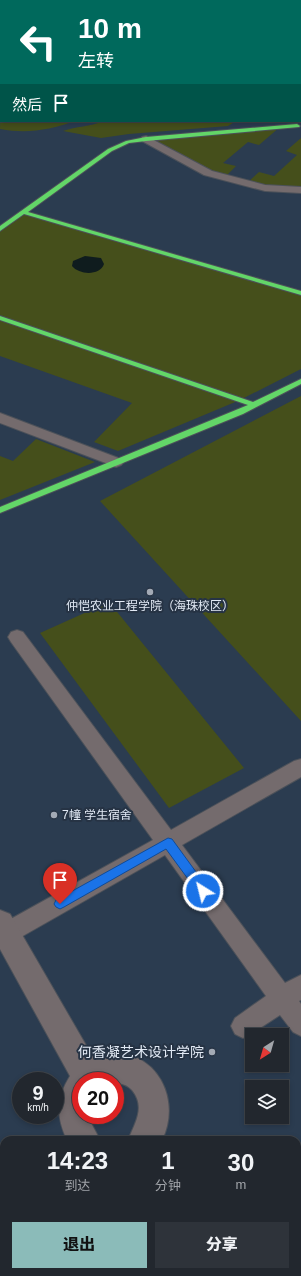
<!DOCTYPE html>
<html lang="zh">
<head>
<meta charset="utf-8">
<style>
  :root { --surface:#22272e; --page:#2e333a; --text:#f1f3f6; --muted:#a2a5aa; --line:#3f444a; --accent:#8bbbb9 }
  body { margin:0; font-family:Helvetica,"Noto Sans SC",sans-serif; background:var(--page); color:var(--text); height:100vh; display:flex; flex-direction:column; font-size:15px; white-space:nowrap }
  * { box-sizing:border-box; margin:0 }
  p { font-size:13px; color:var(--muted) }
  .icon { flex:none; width:22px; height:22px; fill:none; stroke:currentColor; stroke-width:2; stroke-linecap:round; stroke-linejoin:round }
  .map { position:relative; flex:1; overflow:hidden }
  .sheet { position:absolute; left:0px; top:1136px; width:301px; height:140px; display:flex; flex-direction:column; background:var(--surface); border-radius:12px 12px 0 0; box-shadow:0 2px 6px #0003,0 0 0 1px var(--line) }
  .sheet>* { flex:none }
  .hud { position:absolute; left:0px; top:0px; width:301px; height:122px; box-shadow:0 2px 6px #0003,0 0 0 1px var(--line); background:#00695c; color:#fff; overflow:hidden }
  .needle { width:26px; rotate:217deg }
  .buttons { position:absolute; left:245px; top:1028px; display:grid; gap:8px }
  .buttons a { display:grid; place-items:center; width:44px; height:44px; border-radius:0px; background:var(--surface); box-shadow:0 2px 6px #0003,0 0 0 1px var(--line); font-size:20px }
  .speed { position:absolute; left:12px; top:1072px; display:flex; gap:8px; font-size:20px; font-weight:700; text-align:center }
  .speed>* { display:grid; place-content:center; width:52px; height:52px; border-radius:50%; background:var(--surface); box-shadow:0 2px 6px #0003,0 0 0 1px var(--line); line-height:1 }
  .speed small { font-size:10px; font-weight:400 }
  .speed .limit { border:6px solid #d22; background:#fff; color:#111 }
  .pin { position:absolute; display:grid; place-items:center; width:34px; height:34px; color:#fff; margin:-41px -17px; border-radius:50% 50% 50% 0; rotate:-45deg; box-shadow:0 0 4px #0007 }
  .pin .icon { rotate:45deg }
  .me { position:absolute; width:44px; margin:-22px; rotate:324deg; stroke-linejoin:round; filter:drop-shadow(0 0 3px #0008) }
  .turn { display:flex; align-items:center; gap:14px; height:84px; padding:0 12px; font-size:18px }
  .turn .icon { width:52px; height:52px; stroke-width:2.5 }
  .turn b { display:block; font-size:28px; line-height:34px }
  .then { display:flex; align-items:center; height:38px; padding:0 12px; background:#0003; gap:8px; font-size:15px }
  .eta { display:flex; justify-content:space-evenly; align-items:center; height:68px; text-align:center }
  .eta b { font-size:24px; font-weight:800; line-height:28px }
  .primary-button { display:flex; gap:8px; margin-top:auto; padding:8px 12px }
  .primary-button a { flex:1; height:46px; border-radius:0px; background:var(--accent); color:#111; font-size:16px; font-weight:800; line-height:46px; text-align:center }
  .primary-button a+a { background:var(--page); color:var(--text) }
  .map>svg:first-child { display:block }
</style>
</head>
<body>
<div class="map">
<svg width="301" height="1276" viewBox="0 0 301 1276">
  <rect width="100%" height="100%" fill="#2d343d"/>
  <path fill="#2b3c50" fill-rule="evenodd" d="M43,0H301V1276H0V63L1,121H300V1ZM252,1035H282V1065H252ZM21,1081H55V1115H21ZM81,1081H115V1115H81ZM252,1087H282V1117H252ZM4,1140H297V1272H4Z"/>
  <path fill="#454f1b" d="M144,0H301V43L300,1Z
    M1,89V121H75C50,130 27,134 0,129Z
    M103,121H236L228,126L129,134L101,138L63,131C76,126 90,127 103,121Z
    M280,127L259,145L248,142L223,163L236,166L225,177L208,173L146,139Z
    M301,138V190L247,183L259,172L274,176L297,155L286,151Z
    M23,212L301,294V369L240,400L118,451L94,442L132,403L0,356V229Z
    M301,396V721L100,501Z
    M36,439L95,462L0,500V456L13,461Z
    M109,602L244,768L169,808L40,633Z"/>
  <path fill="#0f1c1e" d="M85,256L101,258L104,264C100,276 79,275 72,266L73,261Z"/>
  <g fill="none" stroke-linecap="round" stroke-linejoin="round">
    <defs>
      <path id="lane" d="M146,136L212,171L265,185L301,187V193L265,191L204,175L142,141L141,139L142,137Z
        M0,413L121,459L124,462L121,465L116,467L111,465L0,423Z
        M17,630L23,632L171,830L294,761L301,759V777L182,845L285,983L301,975V1000L299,1001L301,1004V1036L293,1032L280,1015L251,1034L243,1038L235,1034L231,1026L235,1018L266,996L165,855L14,941L6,945L0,942V925L153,840L11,642L8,637L11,632Z"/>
      <path id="street" d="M56,0H67L68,1H57Z
        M0,910L10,914L94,1059C147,1037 185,1093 162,1140H128C135,1123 146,1107 132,1090C127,1085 122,1083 115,1083V1081H81V1115H89L91,1123L100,1140H67C56,1116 56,1099 70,1076L0,949Z
        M4,1164V1196L0,1198V1166Z
        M189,1272H223L225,1276H191Z"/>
      <path id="fast" d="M297,124L300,126L299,127L146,141L129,143L112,151L28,212L301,291V295L24,214L0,231V226L108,149L126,141L146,137Z
        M0,316L253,402L301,379V384L243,414L0,513V507L248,405L0,320Z"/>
    </defs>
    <use href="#lane" stroke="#4c5159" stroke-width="2"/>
    <use href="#street" stroke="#4c5159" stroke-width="2"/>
    <use href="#fast" stroke="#4c5159" stroke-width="2"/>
    <use href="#lane" fill="#746b6d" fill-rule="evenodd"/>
    <use href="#street" fill="#746b6d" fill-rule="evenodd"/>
    <use href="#fast" fill="#63d668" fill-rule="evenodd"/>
  </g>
  <path fill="#1a73e8" stroke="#114b97" d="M168,838L172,839L207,887L209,891L207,894L203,896L199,894L166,849L64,907L60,909L56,907L54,904L56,900Z"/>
  <g fill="#a3aab5" stroke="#263344" stroke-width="1.5">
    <circle cx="150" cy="592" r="4"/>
    <circle cx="54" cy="815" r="4"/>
    <circle cx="212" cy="1052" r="4"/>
  </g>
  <g text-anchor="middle" stroke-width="4" stroke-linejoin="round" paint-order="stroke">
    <g font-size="12" fill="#e2eaf5" stroke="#263344">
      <text x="150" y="610">仲恺农业工程学院（海珠校区）</text>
      <text x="62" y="819" text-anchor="start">7幢 学生宿舍</text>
    </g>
    <g font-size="14" fill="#e2eaf5" stroke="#263344" text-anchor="end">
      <text x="204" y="1057">何香凝艺术设计学院</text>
    </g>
  </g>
</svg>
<div class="buttons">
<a><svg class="needle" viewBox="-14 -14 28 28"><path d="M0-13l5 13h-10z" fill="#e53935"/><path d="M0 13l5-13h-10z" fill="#a2a5aa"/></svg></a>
<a><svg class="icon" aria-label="layers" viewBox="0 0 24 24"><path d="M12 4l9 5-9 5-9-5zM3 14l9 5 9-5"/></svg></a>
</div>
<div class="speed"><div>9<small>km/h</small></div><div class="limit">20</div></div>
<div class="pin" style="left:60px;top:904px;background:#d93025"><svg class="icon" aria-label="arrive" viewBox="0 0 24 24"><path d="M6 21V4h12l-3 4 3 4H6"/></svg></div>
<svg class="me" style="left:203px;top:891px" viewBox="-20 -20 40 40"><circle r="17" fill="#1a73e8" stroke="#fff" stroke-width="3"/><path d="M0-11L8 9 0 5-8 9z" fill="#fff"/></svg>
<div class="hud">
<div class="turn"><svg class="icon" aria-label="left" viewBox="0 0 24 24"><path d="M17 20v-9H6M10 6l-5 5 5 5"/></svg><div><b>10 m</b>左转</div></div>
<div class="then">然后<svg class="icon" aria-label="arrive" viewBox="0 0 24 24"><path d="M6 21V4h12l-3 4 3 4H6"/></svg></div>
</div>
<section class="sheet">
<div class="eta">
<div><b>14:23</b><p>到达</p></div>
<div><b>1</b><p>分钟</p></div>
<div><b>30</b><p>m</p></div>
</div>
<div class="primary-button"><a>退出</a><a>分享</a></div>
</section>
</div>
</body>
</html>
